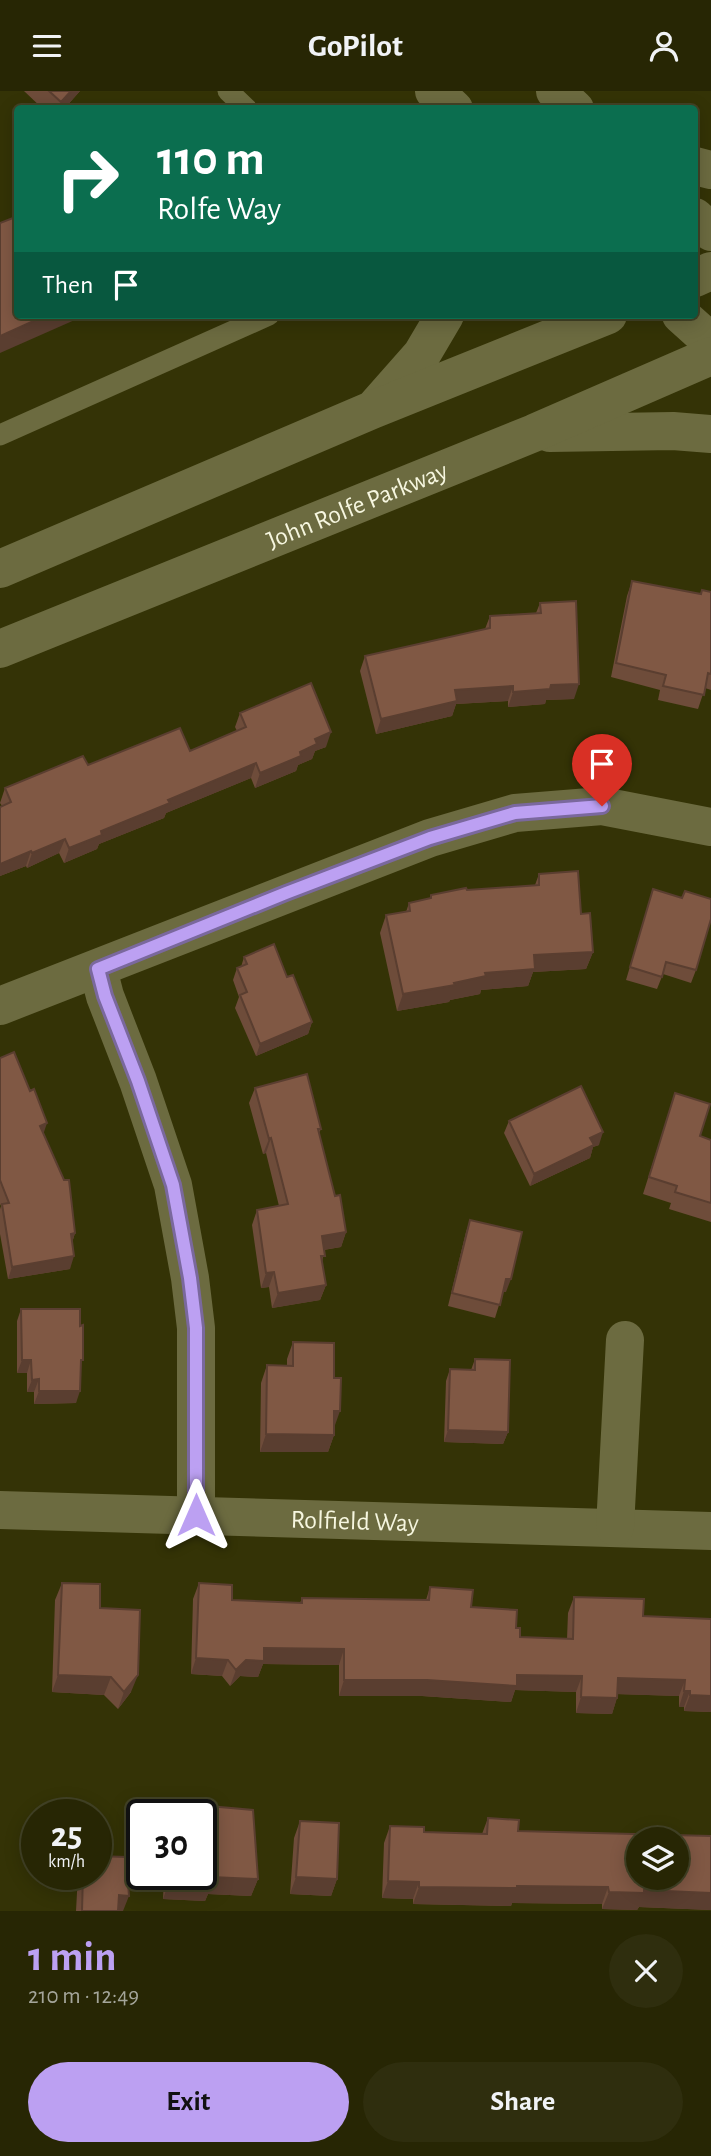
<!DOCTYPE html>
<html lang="en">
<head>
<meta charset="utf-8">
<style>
  :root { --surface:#272604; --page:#2f2e0e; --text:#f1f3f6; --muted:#a4a59a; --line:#434326; --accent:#bca0f2 }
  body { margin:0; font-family:"Alegreya Sans",sans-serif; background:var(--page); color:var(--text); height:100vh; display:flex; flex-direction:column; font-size:26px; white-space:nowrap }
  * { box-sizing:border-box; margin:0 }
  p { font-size:23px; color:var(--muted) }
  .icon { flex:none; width:38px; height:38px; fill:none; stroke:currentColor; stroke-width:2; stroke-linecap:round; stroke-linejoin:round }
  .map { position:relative; height:1820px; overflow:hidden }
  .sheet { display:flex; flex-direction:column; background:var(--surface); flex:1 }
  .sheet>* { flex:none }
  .guide { position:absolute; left:14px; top:14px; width:684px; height:214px; border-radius:7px; box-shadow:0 4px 18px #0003,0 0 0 2px var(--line); background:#0b6e4f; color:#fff; overflow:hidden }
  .fabs { position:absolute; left:626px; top:1736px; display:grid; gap:14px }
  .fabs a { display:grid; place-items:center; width:63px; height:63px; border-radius:50%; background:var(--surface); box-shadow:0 4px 18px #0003,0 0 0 2px var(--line); font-size:35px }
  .speed { position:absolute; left:21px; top:1708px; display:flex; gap:14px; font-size:35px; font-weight:700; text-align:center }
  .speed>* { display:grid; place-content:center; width:91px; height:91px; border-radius:50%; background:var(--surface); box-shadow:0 4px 18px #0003,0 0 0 2px var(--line); line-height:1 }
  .speed small { font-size:18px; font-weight:400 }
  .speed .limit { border:4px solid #111; border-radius:10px; background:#fff; color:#111 }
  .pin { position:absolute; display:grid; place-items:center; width:60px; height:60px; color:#fff; margin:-72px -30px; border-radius:50% 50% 50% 0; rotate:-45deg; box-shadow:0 0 7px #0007 }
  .pin .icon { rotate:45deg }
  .me { position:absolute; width:77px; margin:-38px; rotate:0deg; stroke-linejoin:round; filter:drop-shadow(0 0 5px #0008) }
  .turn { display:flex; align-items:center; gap:24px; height:147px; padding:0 28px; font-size:32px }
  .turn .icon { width:91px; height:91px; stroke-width:2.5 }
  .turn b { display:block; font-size:49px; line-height:60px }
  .then { display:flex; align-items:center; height:66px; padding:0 28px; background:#0003; gap:14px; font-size:26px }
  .round { display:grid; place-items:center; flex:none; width:74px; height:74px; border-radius:37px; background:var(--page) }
  .head { display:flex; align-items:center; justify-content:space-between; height:119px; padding:0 28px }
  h1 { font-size:42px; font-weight:600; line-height:52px; color:var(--accent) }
  .button { display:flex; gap:14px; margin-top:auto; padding:14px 28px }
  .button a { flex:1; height:80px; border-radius:42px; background:var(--accent); color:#111; font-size:28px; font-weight:600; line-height:80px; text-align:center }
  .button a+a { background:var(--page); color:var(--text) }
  header { display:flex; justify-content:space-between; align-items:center; height:91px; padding:0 28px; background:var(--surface); font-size:32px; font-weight:600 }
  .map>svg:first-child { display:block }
</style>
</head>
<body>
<header><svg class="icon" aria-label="menu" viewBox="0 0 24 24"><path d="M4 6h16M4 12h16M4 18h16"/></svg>GoPilot<svg class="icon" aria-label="person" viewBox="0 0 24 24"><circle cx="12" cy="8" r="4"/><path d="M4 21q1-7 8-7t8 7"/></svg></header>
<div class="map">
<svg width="711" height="1820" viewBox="0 0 711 1820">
  <rect width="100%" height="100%" fill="#343306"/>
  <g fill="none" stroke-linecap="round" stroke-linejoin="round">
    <path stroke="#6c6b40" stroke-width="21" d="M228,0L247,18
      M0,344L269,224"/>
    <g stroke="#6c6b40" stroke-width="38">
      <path d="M98,878L105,905L138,990L173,1094L190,1187L196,1237V1424"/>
      <path d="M0,915L430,747L515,722L602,715L711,736"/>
      <path id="s1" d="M0,1419L711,1440"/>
      <path d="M615,1436L625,1249"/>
    </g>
    <g stroke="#6c6b40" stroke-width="38">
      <path d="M434,0L454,18"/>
      <path d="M555,0L575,18"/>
      <path d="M695,75L711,79"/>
      <path d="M695,126L711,141"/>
      <path d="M695,187L711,180"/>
      <path d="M681,224L711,251"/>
      <path d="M377,314L422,263L445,224"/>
      <path d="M550,342L673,340L711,343"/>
      <path d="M0,478L372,319L608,224"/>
      <path id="s2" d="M0,558L534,342L711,265"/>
    </g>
  </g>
  <path fill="#6e4c3a" d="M24,0H80L64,18H43Z
    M632,490L701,503L711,501V599L705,597L698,618L658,609L660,599L611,586L627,505Z
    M540,512L574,608L546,609L545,613L508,616V610L456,613L452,625L376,643L360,580L365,565L485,538L490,525L536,522Z
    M240,622L326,656L315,660L312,668L298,674L296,680L255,697L251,687L166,722L164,727L99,753L97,758L64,772L59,762L27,777L26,775L0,785V716L2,715L0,712L5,697L88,674L190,660L237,640L235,636Z
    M539,783L581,823L593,861L586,878L533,881L528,895L481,899L480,903L450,909L449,911L397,920L380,842L386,824L406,821L409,812L430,808L431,804L467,799L535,794Z
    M653,798L696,879L691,892L663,883L657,898L626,889Z
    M244,866L287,886L312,931L308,943L256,965L235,917L239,906L233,889L237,877L241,876Z
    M0,967L43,1043L75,1142L72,1152L70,1178L8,1188L0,1143V1118L1,1115L0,1113Z
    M255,997L321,1038L319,1042L335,1105L346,1141L341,1156L324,1159L322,1172L326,1194L320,1209L272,1217L269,1196L261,1197L252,1134L257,1119L279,1115L266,1062L263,1063L249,1012Z
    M675,1002L700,1045L711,1049V1131L669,1118L671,1112L643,1103Z
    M509,1030L599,1054L593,1056L590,1067L530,1095L504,1042Z
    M470,1129L506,1201H503L495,1227L448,1215L466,1141Z
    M21,1218L80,1275L76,1312L34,1313V1301H27V1282H17V1230Z
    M293,1251L334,1337V1344L328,1361H260L261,1292L267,1274L287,1275V1268Z
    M475,1268L508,1341L503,1353L444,1351L446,1290L450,1278L471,1279Z
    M62,1492L100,1517L131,1601L118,1618L104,1604L52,1601L55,1509Z
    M199,1492L232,1509L300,1512L302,1507L426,1509L430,1496L516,1537L520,1546L567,1548L568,1522L574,1506L643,1525L711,1621L684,1620V1616H679V1605L618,1603L612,1623L576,1622V1601L515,1599L511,1611L422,1605H339V1574L263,1573L258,1586L240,1585L230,1595L222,1585L191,1583L193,1508Z
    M175,1712L253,1719L258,1788L251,1805L208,1803L205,1810L163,1808L164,1783H201V1724H171Z
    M488,1727L518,1740L711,1745V1819L639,1816L637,1819L602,1818V1813L512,1812L511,1815L413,1813V1808L382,1807L384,1752L390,1735L424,1741L482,1743Z
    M300,1730L337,1788L331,1805L290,1803L294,1747Z
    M78,1783H96L123,1820H76Z"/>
  <path fill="#5a3e30" d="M71,0H80L64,18H59L61,11Z
    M47,224H86L0,262V245Z
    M579,593L574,608L546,609L545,613L508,616L513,601L551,594Z
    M513,595L508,610L456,613L452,625L376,643L381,628L455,599Z
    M331,641L326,656L315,660L312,668L298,674L296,680L255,697L260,682L300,661L315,648Z
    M256,672L251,687L166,722L164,727L99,753L97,758L64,772L69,757L101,740L168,709Z
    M65,748L59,762L27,777L32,762Z
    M31,760L26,775L0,785V773Z
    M593,861L586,878L533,881L528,895L481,899L480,903L450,909L449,911L397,920L403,903L454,892L534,864Z
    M312,931L308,943L256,965L260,953Z
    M47,1032L43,1044L40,1035Z
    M603,1041L599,1054L593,1056L590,1067L530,1095L534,1083L590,1047Z
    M271,1047L266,1062L263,1063L269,1048Z
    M346,1141L341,1156L316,1160L322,1145Z
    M75,1142L71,1155V1143Z
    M74,1165L70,1178L8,1188L12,1176Z
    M274,1181L269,1196L261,1197L266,1182Z
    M506,1188H511L506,1201H502Z
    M326,1194L320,1209L272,1217L278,1202Z
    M22,1269H31L27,1282H17Z
    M39,1288L34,1301H27L32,1289Z
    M39,1300H80L76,1312L34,1313Z
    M334,1320H340L334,1337Z
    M448,1339L508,1341L503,1353L444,1351Z
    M266,1343L334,1344L328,1361H260Z
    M264,1557L344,1558L339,1574L263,1573L258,1586L240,1585L230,1595L236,1579L246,1569Z
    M196,1567L228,1569L222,1585L191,1583Z
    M58,1584L111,1586L104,1604L52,1601Z
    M138,1584L131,1601L118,1618L124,1601Z
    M517,1584L582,1585L576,1601L515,1599L511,1611L422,1605H339L344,1589Z
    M618,1587L685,1589L679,1605L612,1603Z
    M684,1600H690L684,1616H679Z
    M690,1604L711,1605V1621L684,1620Z
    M581,1606L617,1607L612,1623L576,1622Z
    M212,1786L258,1788L251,1805L208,1803L205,1810L163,1808L169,1791Z
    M296,1786L337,1788L331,1805L290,1803Z
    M388,1790L419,1791L413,1808L382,1807Z
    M517,1795L608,1796L602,1813L512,1812L511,1815L413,1813L419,1796Z
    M644,1799L711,1802V1819L639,1816L637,1819L602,1818L609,1801Z
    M119,1804L129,1805L123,1820H113Z"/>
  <path fill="#805844" stroke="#5a3e30" stroke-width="2" fill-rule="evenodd" d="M49,0H71L61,11Z
    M18,125V224H47L0,245V132Z
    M632,490L701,503L702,499L711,501V583L708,582L704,604L663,595L666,584L616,572Z
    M576,510L579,593L551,594L550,598L513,601V595L455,599L457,610L381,628L365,565L490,537V525L541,522L540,512Z
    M311,592L331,641L315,648L317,653L300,661L301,665L260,682L256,672L168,709L170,712L101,740L102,744L69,757L65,748L32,762L31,760L0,773V716L11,711L5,697L83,665L88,674L180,637L190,660L246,636L240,622Z
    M578,780L581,823L590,822L593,861L534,864L535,878L485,882L486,885L454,892L455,894L403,903L386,824L410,820L409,812L431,807V804L466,797L467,799L539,794V783Z
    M653,798L682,807L685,800L711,808V828L696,879L666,871L662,886L630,876Z
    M274,853L287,886L293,884L312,931L260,953L240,904L247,901L237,877L247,873L244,866Z
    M14,961L30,1000L34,998L47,1032L40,1035L64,1089H69L75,1142L71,1143L74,1165L12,1176L2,1113L9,1112L0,1089V967Z
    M307,983L321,1038H318L335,1105L340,1104L346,1141L322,1145L325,1165H321L326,1194L278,1202L274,1181L266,1182L257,1119L288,1113L271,1047L269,1048L255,997Z
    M581,995L603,1041L590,1047L594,1054L534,1083L509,1030Z
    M675,1002L710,1013L700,1045L711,1049V1112L675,1101L677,1095L649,1086Z
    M470,1129L522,1141L511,1188H506L500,1214L452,1202Z
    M21,1218H80V1235L83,1234V1269H81L80,1300H39V1288L32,1289L31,1269H22Z
    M293,1251L334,1252V1287H341L340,1320H334V1344L266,1343L267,1274L293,1275Z
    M475,1268L510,1269L508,1341L448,1339L450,1278L475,1279Z
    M62,1492L100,1493V1517L140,1519L138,1584L124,1601L111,1586L58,1584Z
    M199,1492L232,1494V1509L302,1512V1507L429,1509L430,1496L473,1499L471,1516L517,1519L516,1537H520V1546L573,1548L574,1506L644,1508L643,1525L711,1528V1605L690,1604V1600H684L685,1589L618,1587L617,1607L581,1606L582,1585L517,1584V1595L427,1589H344V1558L264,1557V1570L246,1569L236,1579L228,1569L196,1567Z
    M175,1712L253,1719L258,1788L212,1786V1793L169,1791V1783H201V1724H174Z
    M488,1727L519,1729L518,1740L711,1745V1802L644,1799V1802L609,1801L608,1796L517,1795V1797L419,1796V1791L388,1790L390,1735L424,1736V1741L487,1743ZM639,1748H677V1787H639Z
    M300,1730L339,1732L337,1788L296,1786Z
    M96,1765L126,1766L129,1805L119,1804L118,1820H82L83,1783H96Z"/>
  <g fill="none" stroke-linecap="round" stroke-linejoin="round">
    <defs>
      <path id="route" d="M196,1424V1237L190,1187L173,1094L138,990L105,905L98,878L286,802L430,747L515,722L602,715"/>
    </defs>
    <use href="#route" stroke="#7a689d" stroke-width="18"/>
    <use href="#route" stroke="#bca0f2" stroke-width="12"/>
  </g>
  <g text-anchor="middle" stroke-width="7" stroke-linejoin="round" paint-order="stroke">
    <g font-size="26" fill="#f6f6df" stroke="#343306">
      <text dy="9" stroke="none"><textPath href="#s2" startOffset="385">John Rolfe Parkway</textPath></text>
      <text dy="9" stroke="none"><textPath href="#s1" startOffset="355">Rolfield Way</textPath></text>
    </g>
  </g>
</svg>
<div class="fabs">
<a><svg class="icon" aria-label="layers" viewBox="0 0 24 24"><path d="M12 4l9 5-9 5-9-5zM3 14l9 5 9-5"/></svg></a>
</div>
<div class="speed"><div>25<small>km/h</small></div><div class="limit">30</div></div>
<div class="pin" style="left:602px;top:715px;background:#d93025"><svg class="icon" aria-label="arrive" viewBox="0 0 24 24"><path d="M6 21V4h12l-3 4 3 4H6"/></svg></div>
<svg class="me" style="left:196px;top:1424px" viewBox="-20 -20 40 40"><path d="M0-17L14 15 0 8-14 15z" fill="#bca0f2" stroke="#fff" stroke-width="4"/></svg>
<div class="guide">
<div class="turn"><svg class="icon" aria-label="right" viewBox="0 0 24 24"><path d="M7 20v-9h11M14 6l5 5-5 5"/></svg><div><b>110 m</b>Rolfe Way</div></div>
<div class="then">Then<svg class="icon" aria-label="arrive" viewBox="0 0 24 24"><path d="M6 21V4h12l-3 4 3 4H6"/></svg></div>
</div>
</div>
<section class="sheet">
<div class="head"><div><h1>1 min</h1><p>210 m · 12:49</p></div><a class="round"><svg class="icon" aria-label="close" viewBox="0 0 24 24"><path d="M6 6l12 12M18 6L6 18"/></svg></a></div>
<div class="button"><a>Exit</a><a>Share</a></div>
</section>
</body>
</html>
